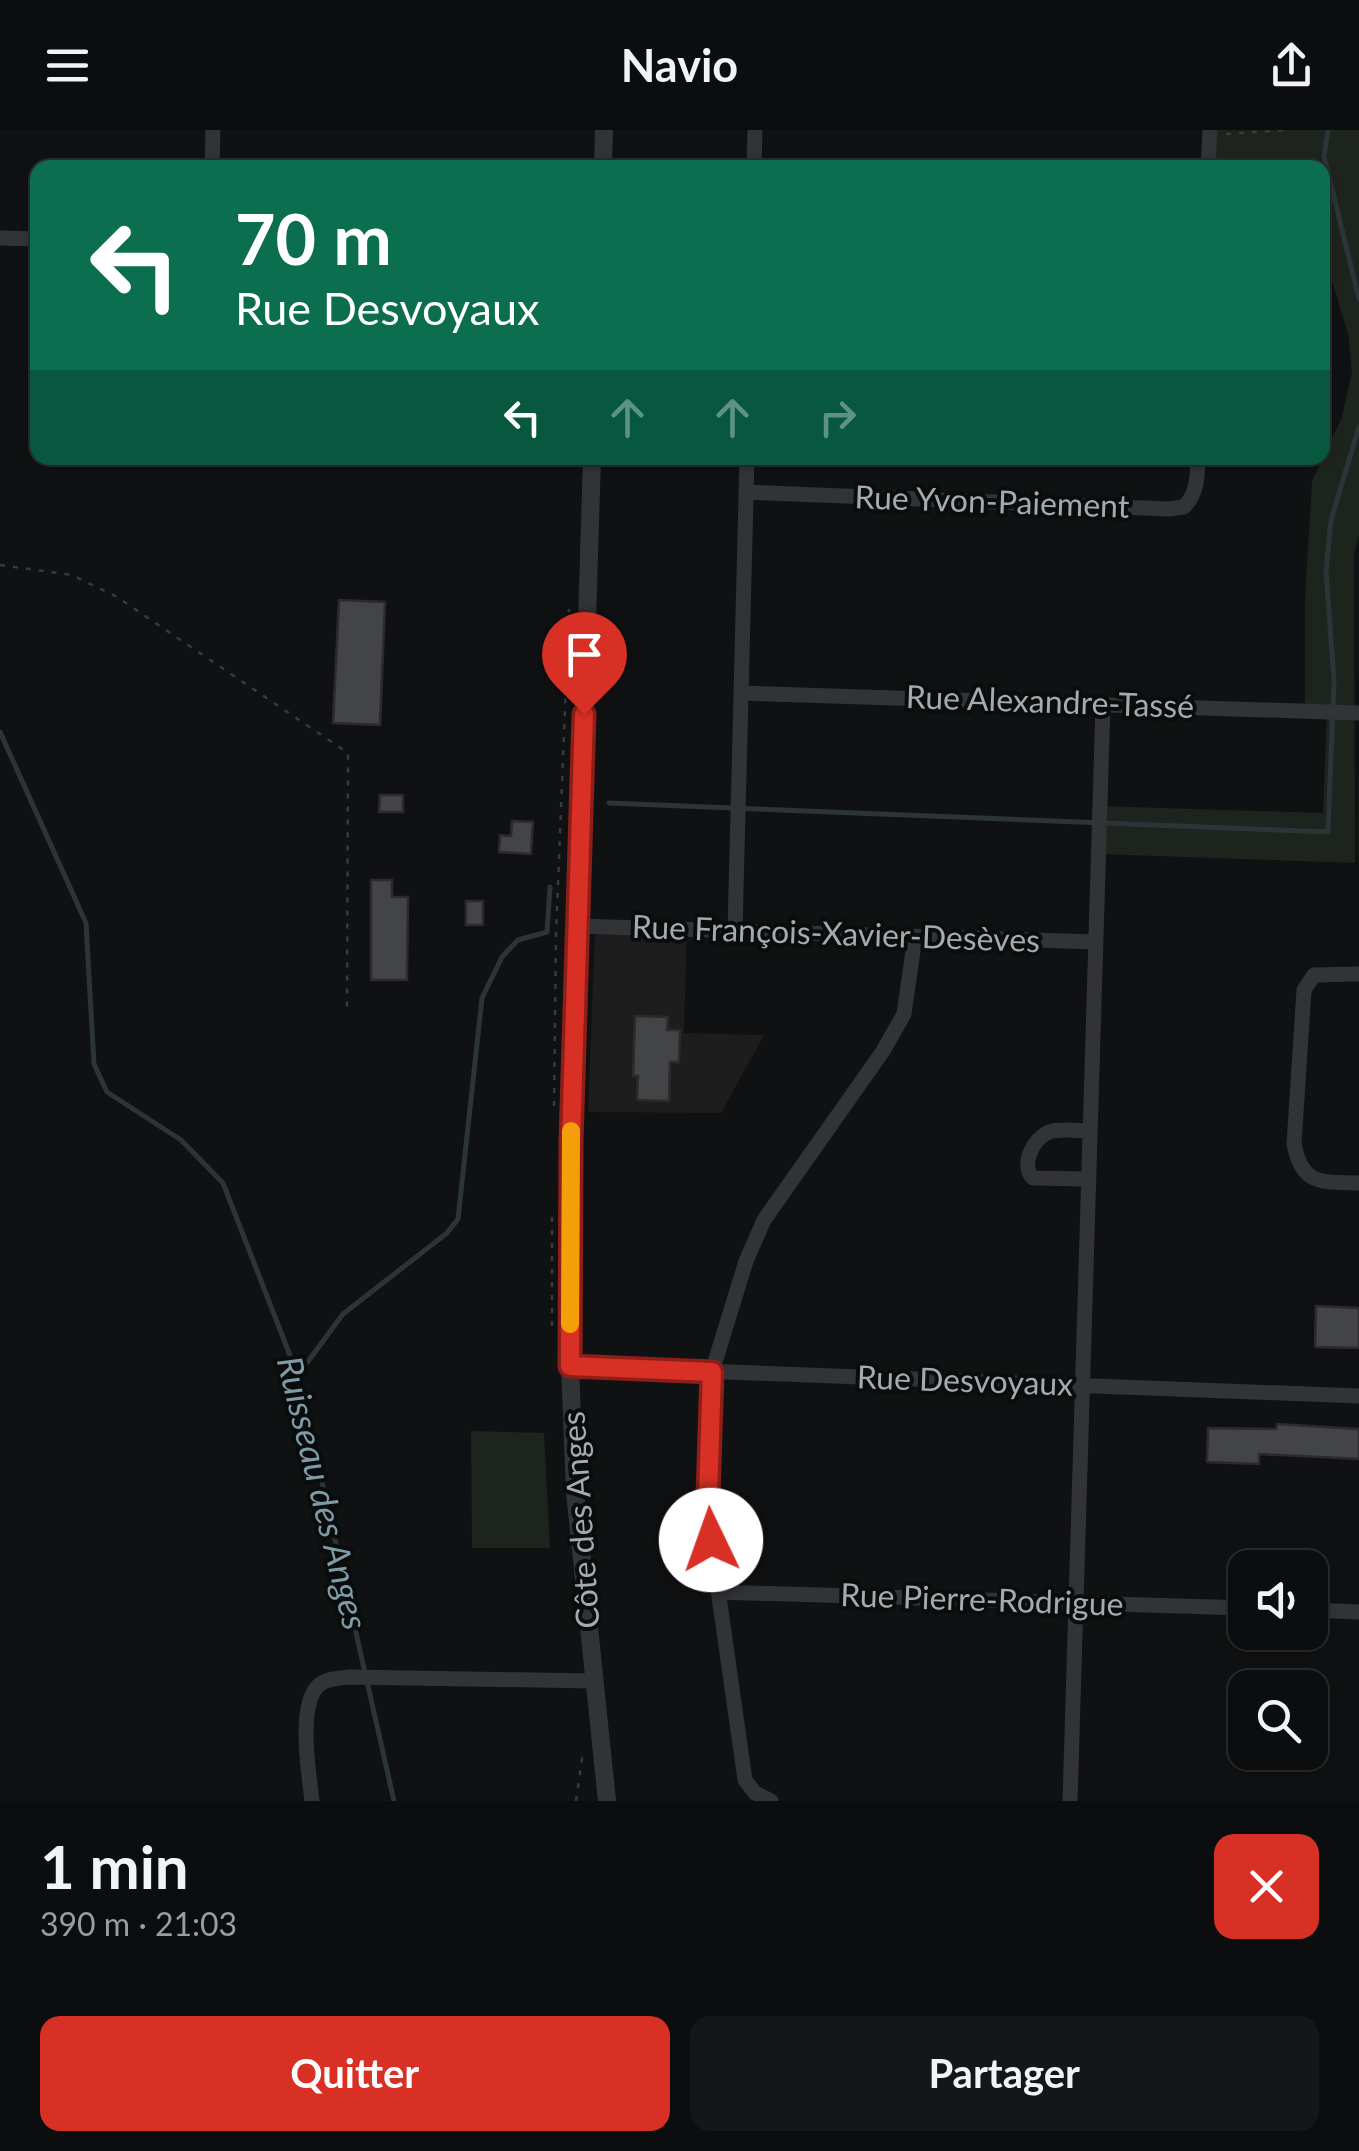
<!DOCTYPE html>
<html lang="fr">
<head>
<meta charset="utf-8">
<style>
  :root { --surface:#0c0d0e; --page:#151617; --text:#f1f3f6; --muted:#9a9c9e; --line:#2c2d2e; --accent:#d93025 }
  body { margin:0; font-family:Lato,sans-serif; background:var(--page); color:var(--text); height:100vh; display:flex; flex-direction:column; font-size:38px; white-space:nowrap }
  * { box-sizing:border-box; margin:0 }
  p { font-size:32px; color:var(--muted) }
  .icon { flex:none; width:55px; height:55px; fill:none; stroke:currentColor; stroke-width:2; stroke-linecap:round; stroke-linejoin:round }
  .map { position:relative; height:1671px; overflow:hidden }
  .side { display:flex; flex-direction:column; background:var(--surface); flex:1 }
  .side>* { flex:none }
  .hud { position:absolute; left:30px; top:30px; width:1300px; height:305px; border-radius:20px; box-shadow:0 2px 8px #0004,0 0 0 2px var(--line); background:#0b6e4f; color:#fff; overflow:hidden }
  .buttons { position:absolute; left:1228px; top:1420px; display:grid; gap:20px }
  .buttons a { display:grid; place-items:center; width:100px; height:100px; border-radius:20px; background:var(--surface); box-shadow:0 2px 8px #0004,0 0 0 2px var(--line); font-size:50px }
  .pin { position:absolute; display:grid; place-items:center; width:85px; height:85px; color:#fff; margin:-102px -42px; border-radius:50% 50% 50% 0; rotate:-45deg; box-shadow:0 0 10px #0007 }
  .pin .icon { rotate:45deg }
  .me { position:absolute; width:110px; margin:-55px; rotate:357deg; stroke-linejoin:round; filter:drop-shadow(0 0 8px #0008) }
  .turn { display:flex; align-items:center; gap:35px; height:210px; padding:0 40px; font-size:45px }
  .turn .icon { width:130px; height:130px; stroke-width:2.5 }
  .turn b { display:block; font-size:70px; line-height:85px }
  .lanes { display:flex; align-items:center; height:95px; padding:0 40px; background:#0003; justify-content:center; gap:50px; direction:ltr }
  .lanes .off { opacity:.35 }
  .round { display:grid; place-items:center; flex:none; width:105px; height:105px; border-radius:20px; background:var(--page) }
  .summary { display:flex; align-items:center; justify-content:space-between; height:170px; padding:0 40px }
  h1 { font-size:60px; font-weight:700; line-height:75px }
  .button { display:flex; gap:20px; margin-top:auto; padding:20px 40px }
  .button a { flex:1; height:115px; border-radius:20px; background:var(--accent); color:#fff; font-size:40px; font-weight:700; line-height:115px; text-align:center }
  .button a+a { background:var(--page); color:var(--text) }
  header { display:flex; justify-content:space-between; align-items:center; height:130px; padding:0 40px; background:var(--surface); font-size:45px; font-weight:700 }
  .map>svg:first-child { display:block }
</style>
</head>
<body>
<header><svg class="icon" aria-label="menu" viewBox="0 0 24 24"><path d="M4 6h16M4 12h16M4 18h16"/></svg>Navio<svg class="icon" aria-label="share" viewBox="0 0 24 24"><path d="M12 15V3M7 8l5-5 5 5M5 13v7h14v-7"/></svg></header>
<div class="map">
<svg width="1359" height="1671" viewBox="0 0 1359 1671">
  <rect width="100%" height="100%" fill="#101112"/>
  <path fill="#1d1d1e" d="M687,800L684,903L764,905L721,983L588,982L595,801Z"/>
  <path fill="#1d241d" d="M1210,0H1359V405L1354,424L1355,733L1098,724L1100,676L1323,683L1327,581L1305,580V469L1312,351L1342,287L1352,242L1348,204L1323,122L1322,38L1298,37L1297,33H1203Z
    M471,1301L544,1303L550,1418H472Z"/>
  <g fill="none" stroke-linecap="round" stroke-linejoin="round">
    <path stroke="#2c3438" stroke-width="5" d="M1328,0L1324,26L1359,169
      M0,602L86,793L94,934L107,962L181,1010L223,1053L298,1246L394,1671
      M609,673L1328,702L1334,551L1326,441L1331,390L1359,297
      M298,1245L343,1184L447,1103L458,1089L482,868L502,827L518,810L547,802L550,757"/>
  </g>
  <path fill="#424446" stroke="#2b2b2d" stroke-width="2.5" d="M339,470L385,472L380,595L333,593Z
    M380,665H403V682H379Z
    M512,691L533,692L531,724L499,722L500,705L511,706Z
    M371,750H392V767H408L407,850H371Z
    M466,771H483V795H466Z
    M635,886L668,887L667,900H680L679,932H670L669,971L637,970L638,946H633Z
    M1316,1176L1359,1178V1218L1315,1217Z
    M1277,1294L1359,1299V1329L1259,1324V1334L1207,1332L1208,1298L1276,1299Z"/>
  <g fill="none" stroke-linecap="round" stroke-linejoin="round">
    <path stroke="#383a3d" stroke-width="2.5" stroke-dasharray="5 8" stroke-linecap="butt" d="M1226,4L1287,0
      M0,435L72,445L117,467L348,623L347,879
      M554,976L556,804L569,479
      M552,1196V1079
      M576,1671L583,1622"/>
    <path stroke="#323336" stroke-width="15" d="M212,38L213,0
      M754,38L755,0
      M1208,38L1210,0
      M0,108L38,109
      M746,362L1169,379L1184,377C1198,362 1197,347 1198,328
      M741,563L1359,583
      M577,796L1096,812
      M735,801L747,328
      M1359,844L1314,845L1304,860L1294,1014C1302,1056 1322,1052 1359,1053
      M1089,1049L1033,1048C1020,1035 1033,1009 1049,1002C1060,998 1078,1001 1090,1001
      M570,1236L1359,1266
      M718,1462L1245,1478
      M1310,1480L1359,1482
      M312,1671C309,1644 297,1574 319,1555C327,1548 340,1548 350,1547L593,1551
      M771,1671L755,1663L745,1650L711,1410L709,1365L712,1242L746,1131L764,1090L883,921L904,884L915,807
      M1070,1671L1103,574"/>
    <path stroke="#323336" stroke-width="18" d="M603,38L604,0
      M592,328L571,1012L570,1236L575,1362L607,1671"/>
  </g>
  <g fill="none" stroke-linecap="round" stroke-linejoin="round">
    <defs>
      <path id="route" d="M584,584L571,1012L570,1236L712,1242L708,1365L711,1410"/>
    </defs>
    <use href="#route" stroke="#8d1f18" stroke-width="25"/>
    <use href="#route" stroke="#d93025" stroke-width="18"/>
    <path stroke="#f59e0b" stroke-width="18" d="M570,1194L571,1001"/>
  </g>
  <g text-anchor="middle" stroke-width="8" stroke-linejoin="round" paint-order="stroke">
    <g font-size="32" fill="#a3aab0" stroke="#0b0c0c">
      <text transform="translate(992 372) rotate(2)" y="11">Rue Yvon-Paiement</text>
      <text transform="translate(1050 572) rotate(2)" y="11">Rue Alexandre-Tassé</text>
      <text transform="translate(836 804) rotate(2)" y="11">Rue François-Xavier-Desèves</text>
      <text transform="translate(965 1251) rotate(2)" y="11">Rue Desvoyaux</text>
      <text transform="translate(581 1390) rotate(-94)" y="11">Côte des Anges</text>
      <text transform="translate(982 1470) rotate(2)" y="11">Rue Pierre-Rodrigue</text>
    </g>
    <g font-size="35" font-style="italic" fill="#7e9ca8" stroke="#0b0c0c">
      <text transform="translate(322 1363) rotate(76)" y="12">Ruisseau des Anges</text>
    </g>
  </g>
</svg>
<div class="buttons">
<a><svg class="icon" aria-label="sound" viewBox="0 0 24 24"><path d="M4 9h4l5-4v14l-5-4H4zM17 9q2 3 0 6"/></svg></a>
<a><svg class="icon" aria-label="search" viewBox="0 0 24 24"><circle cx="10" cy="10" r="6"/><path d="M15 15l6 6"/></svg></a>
</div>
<div class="pin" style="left:584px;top:584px;background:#d93025"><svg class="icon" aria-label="arrive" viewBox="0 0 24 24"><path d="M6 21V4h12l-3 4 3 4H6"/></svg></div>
<svg class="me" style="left:711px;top:1410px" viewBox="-20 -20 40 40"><circle r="19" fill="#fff"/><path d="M0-13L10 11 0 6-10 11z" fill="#d93025"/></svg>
<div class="hud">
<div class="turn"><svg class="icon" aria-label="left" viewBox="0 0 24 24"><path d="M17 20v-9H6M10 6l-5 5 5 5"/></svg><div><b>70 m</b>Rue Desvoyaux</div></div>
<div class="lanes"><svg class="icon" aria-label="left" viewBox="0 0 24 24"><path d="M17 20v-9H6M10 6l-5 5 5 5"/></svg><svg class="icon off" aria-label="ahead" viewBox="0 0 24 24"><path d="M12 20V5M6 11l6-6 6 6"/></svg><svg class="icon off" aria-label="ahead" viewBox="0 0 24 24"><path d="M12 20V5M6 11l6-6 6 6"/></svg><svg class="icon off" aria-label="right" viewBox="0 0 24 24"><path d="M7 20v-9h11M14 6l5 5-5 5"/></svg></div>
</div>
</div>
<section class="side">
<div class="summary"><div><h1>1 min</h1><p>390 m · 21:03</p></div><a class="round" style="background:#d93025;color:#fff"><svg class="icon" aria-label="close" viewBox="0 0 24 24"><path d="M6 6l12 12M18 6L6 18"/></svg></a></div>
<div class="button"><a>Quitter</a><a>Partager</a></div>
</section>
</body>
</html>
